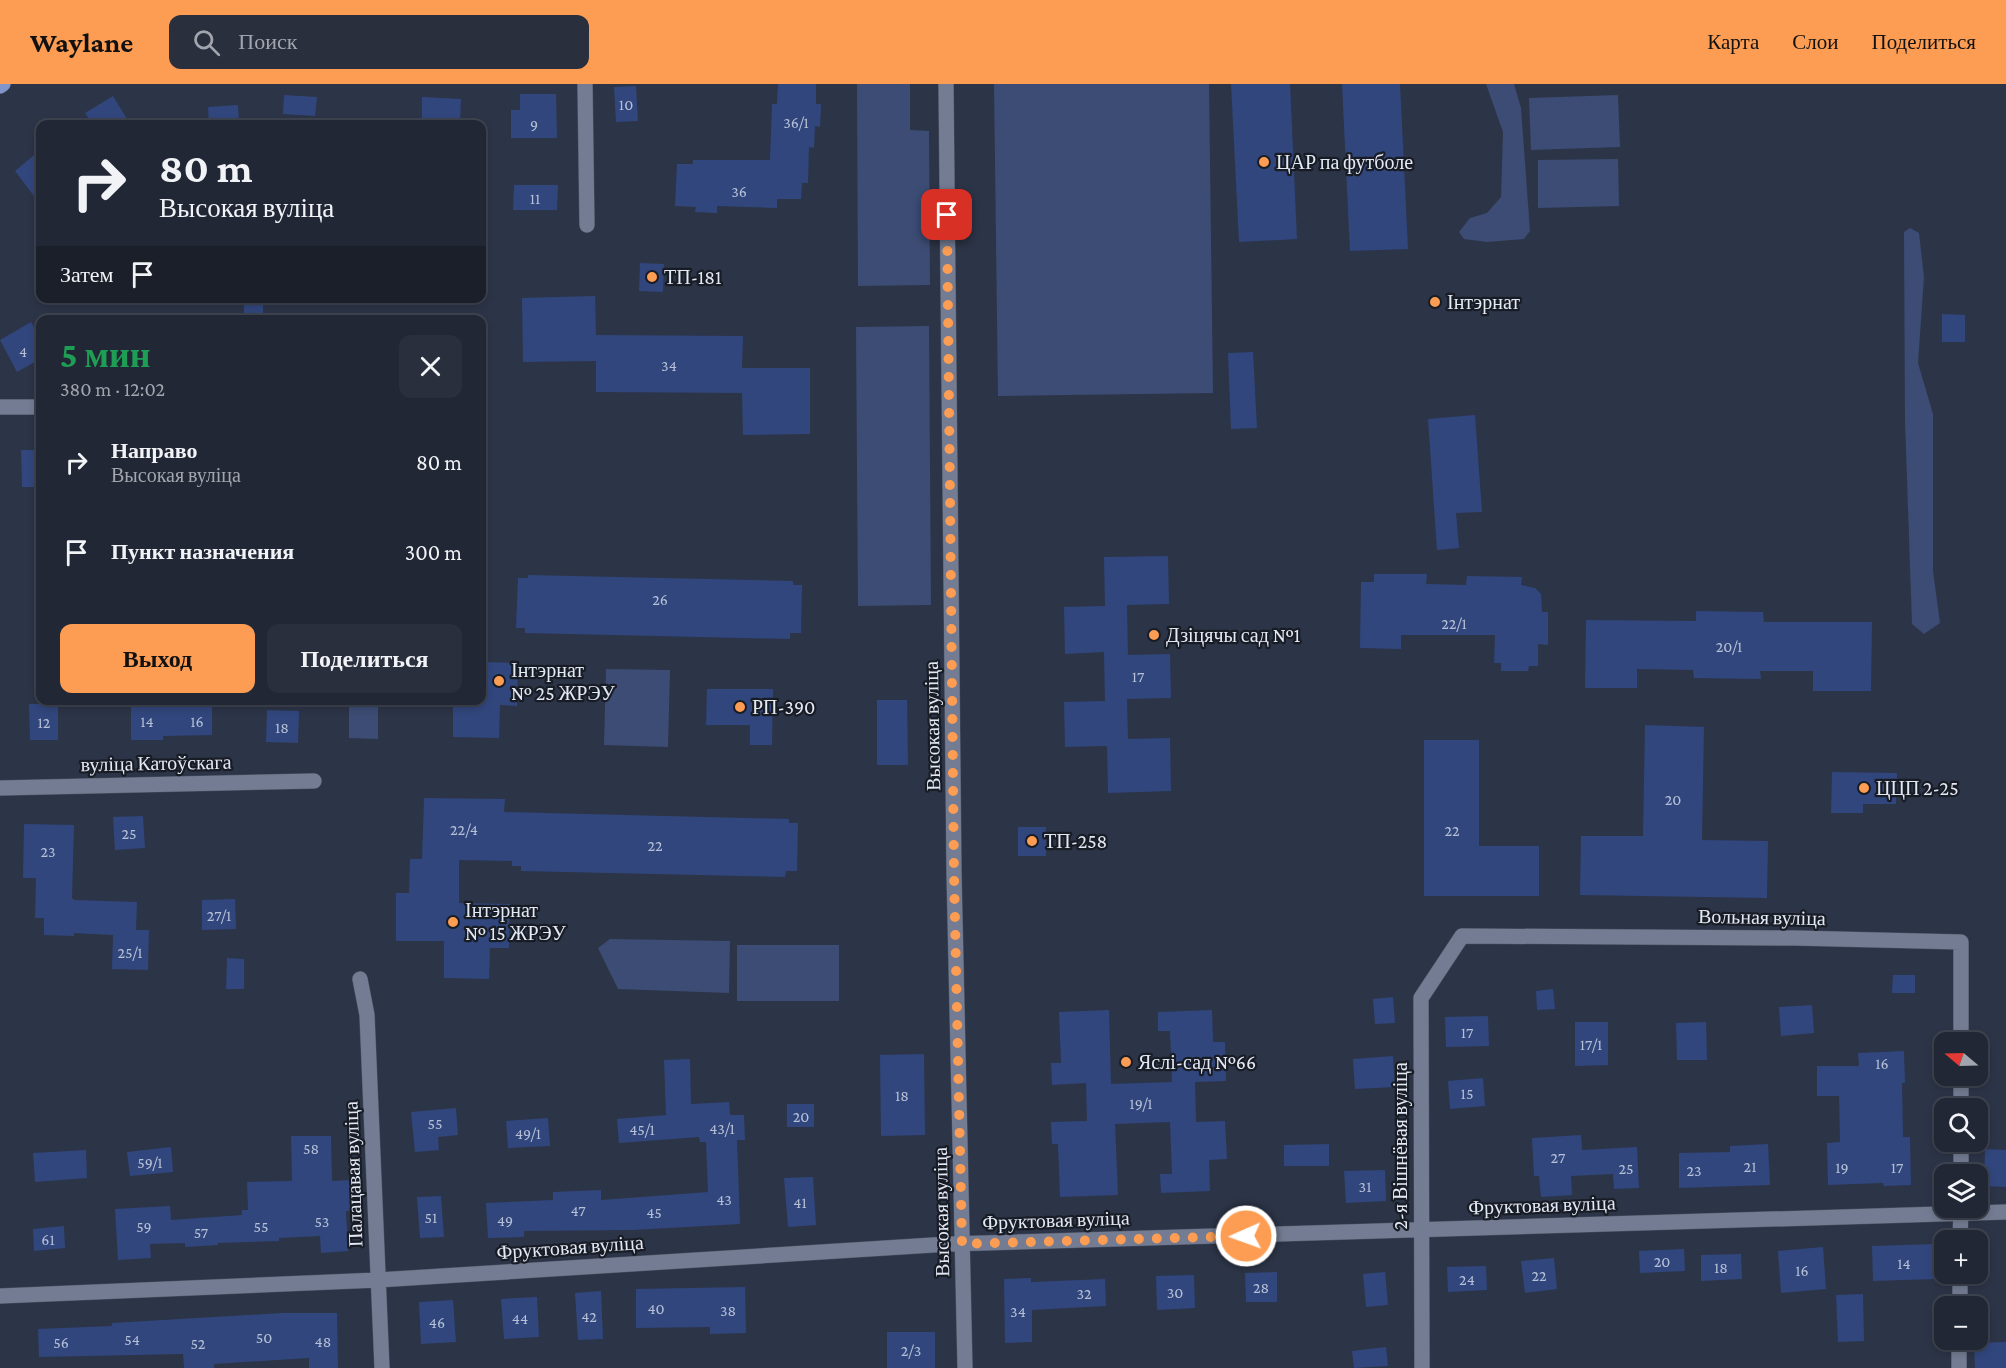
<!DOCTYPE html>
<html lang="ru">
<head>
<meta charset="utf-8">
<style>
  :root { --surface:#212735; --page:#292f3d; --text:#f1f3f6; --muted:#a2a5ad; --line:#3e4450; --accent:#fc9d53 }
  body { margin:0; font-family:"Crimson Pro",serif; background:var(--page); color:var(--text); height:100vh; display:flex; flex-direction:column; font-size:22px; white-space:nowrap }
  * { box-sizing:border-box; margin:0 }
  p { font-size:20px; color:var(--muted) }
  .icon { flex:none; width:33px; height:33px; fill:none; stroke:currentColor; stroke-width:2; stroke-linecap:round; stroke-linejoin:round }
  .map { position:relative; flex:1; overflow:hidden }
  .sheet { position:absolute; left:36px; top:231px; width:450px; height:390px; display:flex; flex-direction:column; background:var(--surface); border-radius:12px; box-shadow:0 3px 9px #0003,0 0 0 2px var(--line) }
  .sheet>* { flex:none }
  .top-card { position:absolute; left:36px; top:36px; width:450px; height:183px; border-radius:12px; box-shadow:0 3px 9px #0003,0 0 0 2px var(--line); background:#212735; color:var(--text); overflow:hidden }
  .needle { width:39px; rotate:289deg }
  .buttons { position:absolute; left:1934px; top:948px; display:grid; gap:12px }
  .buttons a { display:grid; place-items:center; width:54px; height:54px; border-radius:12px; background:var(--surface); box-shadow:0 3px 9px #0003,0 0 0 2px var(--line); font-size:30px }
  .pin { position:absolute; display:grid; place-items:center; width:51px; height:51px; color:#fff; margin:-26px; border-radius:12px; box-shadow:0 3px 9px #0006 }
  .me { position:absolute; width:66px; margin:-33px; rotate:268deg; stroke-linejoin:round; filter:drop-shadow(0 0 4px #0008) }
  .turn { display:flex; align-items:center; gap:21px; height:126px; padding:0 24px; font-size:27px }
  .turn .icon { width:78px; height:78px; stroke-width:2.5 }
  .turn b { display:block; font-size:42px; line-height:51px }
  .then { display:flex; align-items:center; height:57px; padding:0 24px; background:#0003; gap:12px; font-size:22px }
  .round { display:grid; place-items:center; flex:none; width:63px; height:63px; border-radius:12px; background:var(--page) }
  .overview { display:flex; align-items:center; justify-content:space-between; height:102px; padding:0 24px }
  h1 { font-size:36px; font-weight:700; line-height:45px; color:#1e9e55 }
  .button { display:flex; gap:12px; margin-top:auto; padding:12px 24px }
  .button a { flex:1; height:69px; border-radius:12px; background:var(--accent); color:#111; font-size:24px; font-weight:700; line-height:69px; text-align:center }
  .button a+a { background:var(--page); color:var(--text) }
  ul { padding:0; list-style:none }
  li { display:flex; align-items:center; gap:18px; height:90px; padding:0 24px }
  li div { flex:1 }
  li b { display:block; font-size:22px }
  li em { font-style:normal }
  header { display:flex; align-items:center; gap:36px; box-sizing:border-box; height:84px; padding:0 30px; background:var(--accent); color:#111 }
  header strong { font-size:28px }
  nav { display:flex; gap:33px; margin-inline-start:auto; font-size:21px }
  .search { width:420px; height:54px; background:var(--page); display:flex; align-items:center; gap:15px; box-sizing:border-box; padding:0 21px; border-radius:12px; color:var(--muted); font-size:22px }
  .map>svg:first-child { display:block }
</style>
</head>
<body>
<header>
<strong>Waylane</strong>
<div class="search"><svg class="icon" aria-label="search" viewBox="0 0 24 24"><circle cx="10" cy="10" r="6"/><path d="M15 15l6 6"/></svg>Поиск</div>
<nav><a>Карта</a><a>Слои</a><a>Поделиться</a></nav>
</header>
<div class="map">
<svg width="2006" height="1284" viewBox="0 0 2006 1284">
  <rect width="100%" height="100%" fill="#2c3447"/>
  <path fill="#3c4c74" d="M857,0H910V46L929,47L930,201L858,202Z
    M994,0H1209L1213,309L998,312Z
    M1486,0H1514L1521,24L1530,147L1524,155L1487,158L1464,155L1459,148L1470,134L1487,129L1501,113L1503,48Z
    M1618,11L1620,63L1531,66L1529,14Z
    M1618,75L1619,122L1538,124V76Z
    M1910,144L1919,149L1924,193L1918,279L1933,330V487L1940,539L1924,550L1912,540L1905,337L1904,148Z
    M929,242L931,521L858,522L856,243Z
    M606,585L670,586L668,663L604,661Z
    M349,617H378V655L349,654Z
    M610,855L730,857L729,909L618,905L598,864Z
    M737,861H839V917H737Z"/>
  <path fill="#31467c" d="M778,0H816V20H821L820,43L815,42L814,64L809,63L808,99H802L801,115H777V124L717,122V129L695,128L696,123L675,122L677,80H693V76H770L772,20H777Z
    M1231,0H1290L1297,155L1239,158Z
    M1342,0H1400L1408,165L1350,167Z
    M636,2L638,37L616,38L614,3Z
    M520,10H556L557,54H511V26H520Z
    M284,11L317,13L315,32L283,30Z
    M113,12L127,35L118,40H92L85,29Z
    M422,13L461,15L460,40H422Z
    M238,21L239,40H209L208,23Z
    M40,66V120L15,87Z
    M514,101H558L557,126H513Z
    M640,179L664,180L663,208L639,207Z
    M595,212L596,251L743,252L742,284H810V350L743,351L742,309L596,308V277L523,278L522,214Z
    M244,214H263V235H244Z
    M1942,230L1965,231V258H1942Z
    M31,238L40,254V275L17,288L0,256Z
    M1253,268L1257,344L1231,345L1228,269Z
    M1475,331L1482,428L1456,429L1459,464L1437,466L1428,335Z
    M21,366H40V403H22Z
    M1168,472L1169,520L1127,521L1128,571L1170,570L1171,614L1127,615L1128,655L1170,654L1171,707L1108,709L1107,662L1065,663L1064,618L1105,617L1104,568L1065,570L1064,523L1105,522L1104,473Z
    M1374,490H1427L1426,500L1466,501L1467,492L1522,493L1521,501L1535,504L1541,510L1542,528H1548V561L1538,560V582H1529L1528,587H1501V579H1494L1495,551H1401V565L1360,564L1361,498H1374Z
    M528,491L793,497V501H802L801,549H790V555L525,549V544H516L518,494H528Z
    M1696,527L1763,528L1764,538H1872L1871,607H1813V587H1760L1761,595L1694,594L1693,586L1637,585V604H1585L1586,536L1696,537Z
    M482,578L518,579L517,622L500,621L499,654L453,653V616H482Z
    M707,605H773L772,661H750V641H706Z
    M185,616V622H212V651L163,652V656H131V618Z
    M877,616H907L908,681H877Z
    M29,620H58V656H30Z
    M267,626L299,627L298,659L266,658Z
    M1645,641L1704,643L1702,756L1768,757L1767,814L1580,811L1581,752H1643Z
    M1424,656H1479V762H1539V812H1424Z
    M1832,688L1897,689L1896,720H1863V729H1831Z
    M424,714L505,715L504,728L789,735V739H798L797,787H786L785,793L521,787V782H512V777L459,776V819L510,820L509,864H490L489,895L444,894V857H396V809H409L410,775H422Z
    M143,732L145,764L115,766L113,733Z
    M24,740L74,741L72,814L74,816L137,818L136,846H149L148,886L112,885L113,851L74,849V852L44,851V834H35L36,794H23Z
    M1018,743H1046V772H1018Z
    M235,815L236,845L202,846V816Z
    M227,874L244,875V905H226Z
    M1893,891H1915V909H1892Z
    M1553,905L1555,925L1537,926L1536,907Z
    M1393,913L1395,939L1375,940L1373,915Z
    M1812,921L1814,949L1781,952L1779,923Z
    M1109,926L1111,1000L1172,998L1170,947H1158V928L1212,926L1213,958H1225L1226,997L1195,998L1196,1038L1225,1037L1227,1075L1209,1076L1210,1107L1161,1109L1160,1090H1172L1170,1038L1115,1040L1118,1111L1060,1113L1058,1060H1052L1051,1038L1087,1037L1086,999L1052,1001L1051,979H1061L1059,928Z
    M1488,932L1489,962L1446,963L1445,933Z
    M1575,938H1608V981L1575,982Z
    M1706,938L1707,976H1677L1676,939Z
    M1904,967L1905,999H1902L1903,1053H1910L1911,1101L1884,1102L1883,1099L1828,1101L1827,1059L1840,1058L1839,1012H1817V982H1859L1858,969Z
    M924,970L925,1051L881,1052L880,971Z
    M1393,972L1395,1003L1355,1005L1353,975Z
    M690,975L691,1020L729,1018L730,1031H744L745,1056H737L740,1140L633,1146L524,1147V1153L488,1154L486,1119L553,1116V1108L601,1106V1116L708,1108L706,1058H700L699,1053L619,1059L617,1035L666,1031L664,976Z
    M1483,994L1485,1022L1450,1025L1448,997Z
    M787,1020H814V1043H787Z
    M456,1024L458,1051L438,1053L439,1066L415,1068L411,1028Z
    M548,1034L550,1062L508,1064L506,1037Z
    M1581,1051L1582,1066L1637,1063L1639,1104L1614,1105L1613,1090L1571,1092L1572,1111L1541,1113L1539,1092H1534L1532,1054Z
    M291,1052H331L332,1097L351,1096L352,1127H346L348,1167L321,1169L320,1152L279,1154V1157L218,1159V1161L185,1163V1159L150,1160L151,1174L118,1176L115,1125L170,1122L171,1136L242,1131V1126H248L247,1098L292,1097Z
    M1329,1060V1082H1284V1061Z
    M1768,1060L1770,1101L1679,1104V1069L1730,1068V1062Z
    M171,1063L173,1088L130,1092L127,1068Z
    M1985,1065L2006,1066V1103L1984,1102Z
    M86,1066L87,1094L35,1098L33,1069Z
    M1385,1086L1386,1117L1346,1119L1344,1087Z
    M813,1093L816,1141L788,1143L784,1094Z
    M441,1112L444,1153L420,1154L417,1113Z
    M64,1142L65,1164L34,1167L33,1145Z
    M1935,1160V1195L1873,1197L1872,1162Z
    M1823,1163L1826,1205L1781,1209L1778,1167Z
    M1684,1165L1685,1187L1640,1189L1639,1167Z
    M1741,1170L1742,1195L1701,1197V1171Z
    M1554,1174L1557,1205L1525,1209L1521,1177Z
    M1486,1182L1487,1206L1448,1208L1447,1183Z
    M1277,1188V1218H1246L1245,1189Z
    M1385,1188L1388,1221L1366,1223L1363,1190Z
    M1194,1191L1195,1224L1157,1226L1156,1192Z
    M1031,1194V1198L1105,1195L1106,1222L1032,1226V1258L1005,1259L1004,1195Z
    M745,1203L746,1249L710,1250V1243L636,1244V1205Z
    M601,1207L603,1255L578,1256L575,1209Z
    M1863,1210L1864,1257L1838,1258L1836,1211Z
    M537,1213L539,1253L504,1255L501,1215Z
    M453,1216L456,1258L421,1260L419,1218Z
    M282,1229H337L338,1284H309V1274L214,1280V1284H184L183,1270L39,1273L38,1245L112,1242V1239Z
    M887,1248H935V1284H887Z
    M2006,1258V1284H1975L1974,1259Z
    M1386,1263L1388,1282L1354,1284L1352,1267Z"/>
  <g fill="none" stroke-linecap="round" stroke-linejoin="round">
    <defs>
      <path id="minor" d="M585,0L587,141
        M946,0L954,789L965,1284
        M0,323H40
        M0,704L314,697
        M360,895L367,931L382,1284
        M1961,1024V992
        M1961,1090V1058
        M1960,1156L1961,1124
        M0,1212L378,1196L949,1160L2006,1128
        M1960,1222V1190
        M1422,1284L1421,914L1462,852L1795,854L1961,858V958
        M1959,1284V1256"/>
      <path id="primary" d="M0,2L3,0"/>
    </defs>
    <use href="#minor" stroke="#4a5161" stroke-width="16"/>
    <use href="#primary" stroke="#4a5161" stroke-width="16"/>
    <use href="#minor" stroke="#737c92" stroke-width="15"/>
    <use href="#primary" stroke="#7f95cc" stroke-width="15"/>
  </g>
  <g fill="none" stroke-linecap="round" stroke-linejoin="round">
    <path stroke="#fc9d53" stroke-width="10" stroke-dasharray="0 18" d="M947,131L954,789L962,1160L1246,1152"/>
  </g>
  <g fill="#fc9d53" stroke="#181c25" stroke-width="2">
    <circle cx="1264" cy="78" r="6"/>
    <circle cx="652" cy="193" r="6"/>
    <circle cx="1435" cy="218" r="6"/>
    <circle cx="1154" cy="551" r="6"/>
    <circle cx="499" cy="597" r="6"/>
    <circle cx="740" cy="623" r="6"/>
    <circle cx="1864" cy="704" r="6"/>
    <circle cx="1032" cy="757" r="6"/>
    <circle cx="453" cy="838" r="6"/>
    <circle cx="1126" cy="978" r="6"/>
  </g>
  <g text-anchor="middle" stroke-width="4.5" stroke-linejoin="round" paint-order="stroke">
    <g font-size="16" fill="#b6c0d7">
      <text x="626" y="26">10</text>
      <text x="796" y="44">36/1</text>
      <text x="534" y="46">9</text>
      <text x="739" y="113">36</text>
      <text x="535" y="120">11</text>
      <text x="23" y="273">4</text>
      <text x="669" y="287">34</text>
      <text x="660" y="521">26</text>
      <text x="1454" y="545">22/1</text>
      <text x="1729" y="568">20/1</text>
      <text x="1138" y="598">17</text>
      <text x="147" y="643">14</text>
      <text x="197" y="643">16</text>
      <text x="44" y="644">12</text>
      <text x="282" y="649">18</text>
      <text x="1673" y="721">20</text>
      <text x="464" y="751">22/4</text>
      <text x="1452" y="752">22</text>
      <text x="129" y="755">25</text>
      <text x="655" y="767">22</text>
      <text x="48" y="773">23</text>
      <text x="219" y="837">27/1</text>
      <text x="130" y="874">25/1</text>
      <text x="1467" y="954">17</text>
      <text x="1591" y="966">17/1</text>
      <text x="1882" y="985">16</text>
      <text x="1467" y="1015">15</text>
      <text x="902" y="1017">18</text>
      <text x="1141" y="1025">19/1</text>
      <text x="801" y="1038">20</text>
      <text x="435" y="1045">55</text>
      <text x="722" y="1050">43/1</text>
      <text x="642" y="1051">45/1</text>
      <text x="528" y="1055">49/1</text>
      <text x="311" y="1070">58</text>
      <text x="1558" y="1079">27</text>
      <text x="150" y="1084">59/1</text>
      <text x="1750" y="1088">21</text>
      <text x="1842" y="1089">19</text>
      <text x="1897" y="1089">17</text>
      <text x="1626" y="1090">25</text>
      <text x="1694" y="1092">23</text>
      <text x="1365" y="1108">31</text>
      <text x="724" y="1121">43</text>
      <text x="800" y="1124">41</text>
      <text x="578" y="1132">47</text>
      <text x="654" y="1134">45</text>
      <text x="431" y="1139">51</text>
      <text x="505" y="1142">49</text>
      <text x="322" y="1143">53</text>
      <text x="144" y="1148">59</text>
      <text x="261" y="1148">55</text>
      <text x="201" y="1154">57</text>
      <text x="48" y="1161">61</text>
      <text x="1662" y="1183">20</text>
      <text x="1904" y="1185">14</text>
      <text x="1721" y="1189">18</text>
      <text x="1802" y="1192">16</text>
      <text x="1539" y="1197">22</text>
      <text x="1467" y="1201">24</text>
      <text x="1261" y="1209">28</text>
      <text x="1175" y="1214">30</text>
      <text x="1084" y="1215">32</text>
      <text x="656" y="1230">40</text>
      <text x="728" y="1232">38</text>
      <text x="1018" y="1233">34</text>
      <text x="589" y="1238">42</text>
      <text x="520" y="1240">44</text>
      <text x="437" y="1244">46</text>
      <text x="264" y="1259">50</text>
      <text x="132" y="1261">54</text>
      <text x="323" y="1263">48</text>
      <text x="61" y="1264">56</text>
      <text x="198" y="1265">52</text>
      <text x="911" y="1272">2/3</text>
    </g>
    <g font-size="20" fill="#e3e8f5" stroke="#181c25" text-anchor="start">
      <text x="1276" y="85">ЦАР па футболе</text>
      <text x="664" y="200">ТП-181</text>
      <text x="1447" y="225">Інтэрнат</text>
      <text x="1166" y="558">Дзіцячы сад №1</text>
      <text x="511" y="593">Інтэрнат<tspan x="511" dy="23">№ 25 ЖРЭУ</tspan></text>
      <text x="752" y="630">РП-390</text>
      <text x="1876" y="711">ЦЦП 2-25</text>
      <text x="1044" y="764">ТП-258</text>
      <text x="465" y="833">Інтэрнат<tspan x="465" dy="23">№ 15 ЖРЭУ</tspan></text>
      <text x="1138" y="985">Яслі-сад №66</text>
    </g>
    <g font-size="20" fill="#e3e8f5" stroke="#181c25">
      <text transform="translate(932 642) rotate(-91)" y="7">Высокая вуліца</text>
      <text transform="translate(156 679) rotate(-1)" y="7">вуліца Катоўскага</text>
      <text transform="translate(1762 833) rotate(1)" y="7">Вольная вуліца</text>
      <text transform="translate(1400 1062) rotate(-90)" y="7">2-я Вішнёвая вуліца</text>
      <text transform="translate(353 1090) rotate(-92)" y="7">Палацавая вуліца</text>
      <text transform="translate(1542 1121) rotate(-2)" y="7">Фруктовая вуліца</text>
      <text transform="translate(941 1128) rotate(-91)" y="7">Высокая вуліца</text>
      <text transform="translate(1056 1136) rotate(-2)" y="7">Фруктовая вуліца</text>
      <text transform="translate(570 1163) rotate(-4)" y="7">Фруктовая вуліца</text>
    </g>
  </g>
</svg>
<div class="buttons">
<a><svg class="needle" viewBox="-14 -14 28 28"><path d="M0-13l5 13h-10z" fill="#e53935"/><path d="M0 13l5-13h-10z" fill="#a2a5ad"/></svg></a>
<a><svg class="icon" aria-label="search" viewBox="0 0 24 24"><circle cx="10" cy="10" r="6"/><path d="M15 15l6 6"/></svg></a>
<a><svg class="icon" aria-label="layers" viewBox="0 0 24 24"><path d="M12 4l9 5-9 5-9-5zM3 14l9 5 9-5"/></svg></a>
<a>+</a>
<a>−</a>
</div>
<div class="pin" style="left:947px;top:131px;background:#d93025"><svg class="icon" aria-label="arrive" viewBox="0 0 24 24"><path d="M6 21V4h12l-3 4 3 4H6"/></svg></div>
<svg class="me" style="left:1246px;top:1152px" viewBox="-20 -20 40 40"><circle r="17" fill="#fc9d53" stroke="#fff" stroke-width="3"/><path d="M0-11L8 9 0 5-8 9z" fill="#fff"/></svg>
<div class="top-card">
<div class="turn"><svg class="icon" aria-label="right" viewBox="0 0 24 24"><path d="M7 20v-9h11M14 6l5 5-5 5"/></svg><div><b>80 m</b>Высокая вуліца</div></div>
<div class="then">Затем<svg class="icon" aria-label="arrive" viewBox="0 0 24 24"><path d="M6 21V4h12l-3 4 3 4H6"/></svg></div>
</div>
<section class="sheet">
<div class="overview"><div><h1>5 мин</h1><p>380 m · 12:02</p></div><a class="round"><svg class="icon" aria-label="close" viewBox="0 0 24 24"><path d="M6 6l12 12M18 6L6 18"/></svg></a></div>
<ul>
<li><svg class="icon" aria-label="right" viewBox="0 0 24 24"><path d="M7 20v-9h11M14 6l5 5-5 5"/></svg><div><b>Направо</b><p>Высокая вуліца</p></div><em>80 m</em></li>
<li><svg class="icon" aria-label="arrive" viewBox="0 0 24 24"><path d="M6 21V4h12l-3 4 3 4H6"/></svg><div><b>Пункт назначения</b></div><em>300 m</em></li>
</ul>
<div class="button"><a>Выход</a><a>Поделиться</a></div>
</section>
</div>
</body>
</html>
